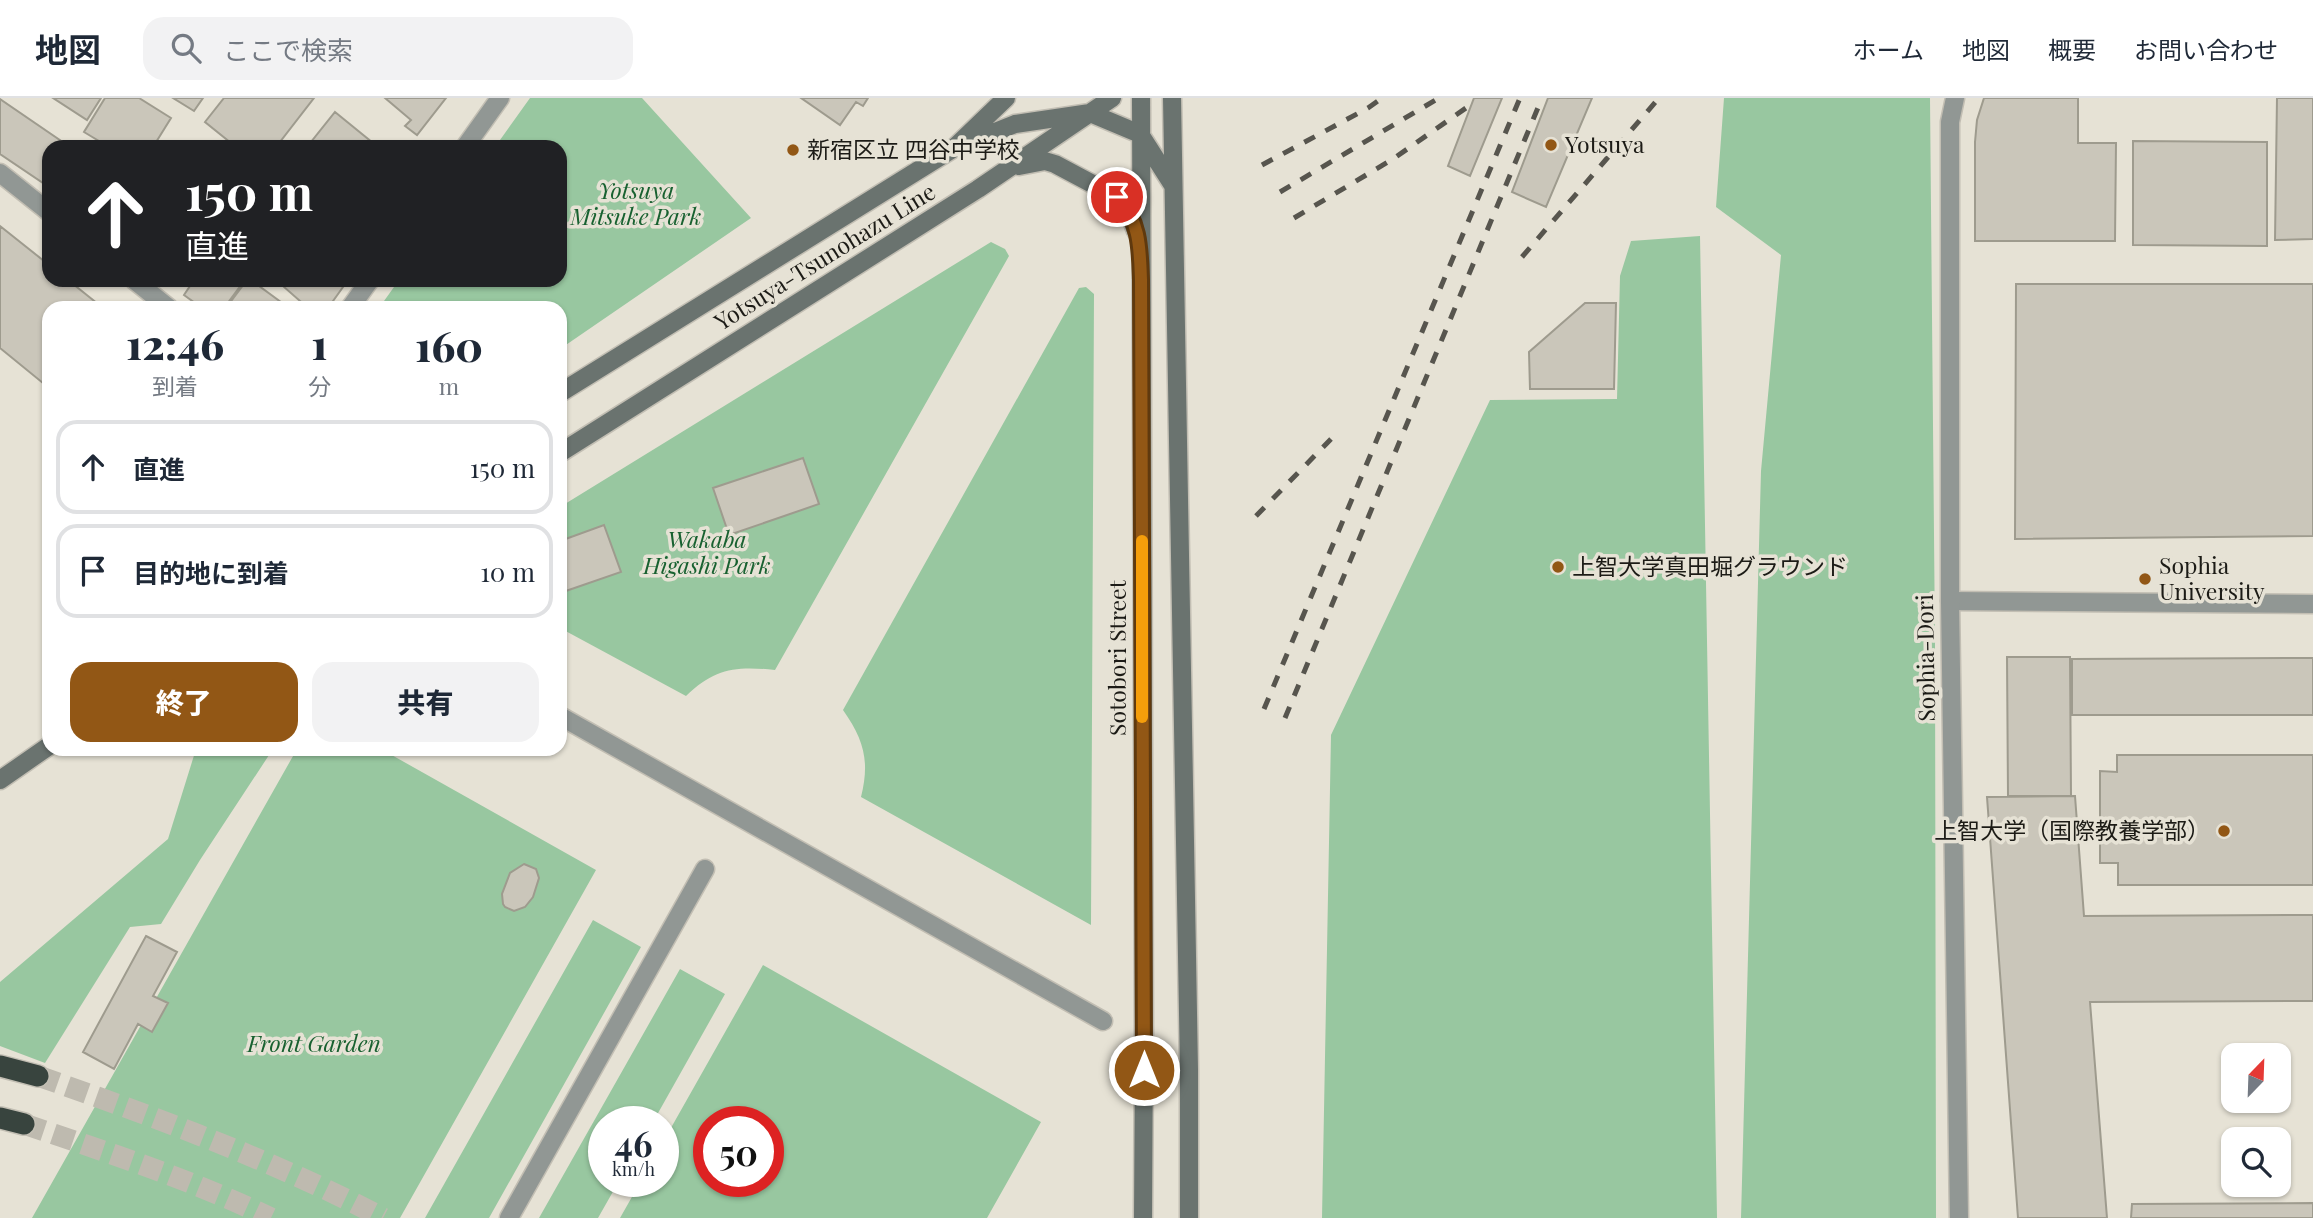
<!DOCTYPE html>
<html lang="ja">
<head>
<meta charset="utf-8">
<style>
  :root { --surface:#fff; --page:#f2f2f3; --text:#1f2937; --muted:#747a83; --line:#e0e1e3; --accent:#925715 }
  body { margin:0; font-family:"Playfair Display","Noto Sans JP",serif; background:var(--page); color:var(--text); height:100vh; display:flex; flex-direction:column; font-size:26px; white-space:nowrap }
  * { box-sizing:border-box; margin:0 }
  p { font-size:23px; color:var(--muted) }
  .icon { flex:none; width:38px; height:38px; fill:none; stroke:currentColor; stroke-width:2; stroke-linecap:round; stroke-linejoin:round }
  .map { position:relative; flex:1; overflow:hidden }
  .drawer { position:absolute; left:42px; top:203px; width:525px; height:455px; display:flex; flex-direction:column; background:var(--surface); border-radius:21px; box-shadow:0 2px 5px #0004 }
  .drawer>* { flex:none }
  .hud { position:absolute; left:42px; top:42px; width:525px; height:147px; border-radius:21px; box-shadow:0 2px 5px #0004; background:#202124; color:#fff; overflow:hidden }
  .needle { width:46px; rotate:23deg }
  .fabs { position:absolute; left:2221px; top:945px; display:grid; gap:14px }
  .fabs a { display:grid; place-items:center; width:70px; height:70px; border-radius:14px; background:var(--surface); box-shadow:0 2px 5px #0004; font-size:35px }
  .speed { position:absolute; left:588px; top:1008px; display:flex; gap:14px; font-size:35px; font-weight:700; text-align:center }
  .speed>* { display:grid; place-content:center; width:91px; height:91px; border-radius:50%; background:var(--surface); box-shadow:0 2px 5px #0004; line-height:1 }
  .speed small { font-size:18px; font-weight:400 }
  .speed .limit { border:10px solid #d22; background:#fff; color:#111 }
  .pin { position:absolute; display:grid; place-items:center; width:60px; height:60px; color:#fff; margin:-30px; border:4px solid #fff; border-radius:50%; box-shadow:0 2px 7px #0007 }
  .me { position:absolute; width:77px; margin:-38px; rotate:0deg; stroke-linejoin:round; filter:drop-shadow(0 0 5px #0008) }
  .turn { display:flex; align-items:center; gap:24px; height:147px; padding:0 28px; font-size:32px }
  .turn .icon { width:91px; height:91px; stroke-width:2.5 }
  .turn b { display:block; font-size:49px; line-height:60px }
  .eta { display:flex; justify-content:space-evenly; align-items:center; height:119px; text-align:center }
  .eta b { font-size:42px; font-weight:800; line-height:49px }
  .cta { display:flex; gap:14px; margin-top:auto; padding:14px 28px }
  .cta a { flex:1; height:80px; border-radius:21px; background:var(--accent); color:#fff; font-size:28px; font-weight:800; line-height:80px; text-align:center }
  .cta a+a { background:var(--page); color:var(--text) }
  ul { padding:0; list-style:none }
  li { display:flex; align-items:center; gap:21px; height:94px; margin:0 14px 10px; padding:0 14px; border:4px solid var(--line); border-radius:21px }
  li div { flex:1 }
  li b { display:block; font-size:26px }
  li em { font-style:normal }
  header { display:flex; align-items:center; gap:42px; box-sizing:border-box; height:98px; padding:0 35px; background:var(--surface); border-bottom:2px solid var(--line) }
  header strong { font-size:33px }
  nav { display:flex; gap:38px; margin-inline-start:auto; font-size:24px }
  .search { width:490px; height:63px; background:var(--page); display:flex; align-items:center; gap:18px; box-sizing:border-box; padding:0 24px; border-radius:21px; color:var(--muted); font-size:26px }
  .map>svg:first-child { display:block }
</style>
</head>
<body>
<header>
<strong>地図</strong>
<div class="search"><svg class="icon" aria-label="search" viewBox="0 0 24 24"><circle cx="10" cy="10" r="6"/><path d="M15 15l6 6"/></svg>ここで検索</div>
<nav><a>ホーム</a><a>地図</a><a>概要</a><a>お問い合わせ</a></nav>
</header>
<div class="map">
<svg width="2313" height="1120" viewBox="0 0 2313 1120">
  <rect width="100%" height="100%" fill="#e6e2d5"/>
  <path fill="#98c7a0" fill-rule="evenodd" d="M530,0H642L751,120L560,251V210H379L399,182H560V49H495Z
    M1724,0H1930L1935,545L1936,1120H1741L1761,373L1781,157L1716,109Z
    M1700,138L1717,1120H1322L1331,637L1490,302L1617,301L1620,178L1631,143Z
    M991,144L1005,151L1009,158L775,572C736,568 715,570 686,598L560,530V409Z
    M1086,189L1094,196L1091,827L861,699C870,663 864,642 843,612L1079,190Z
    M196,651H273L200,762L161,826L130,829L45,965L0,948V884L168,741Z
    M297,651H381L596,772L400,1120H32Z
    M593,822L641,849L489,1120H425Z
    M763,867L1041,1024L987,1120H620L641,1083H663V1044ZM709,1024H768V1083H709Z
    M680,871L725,896L653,1024H604V1083H619L598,1120H539Z"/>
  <path fill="#cac6ba" stroke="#9e9b8e" stroke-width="2" d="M53,0H101L87,22Z
    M105,0H139L171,20L153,49H109L84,34Z
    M173,0H203L194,13Z
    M224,0H314L276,49H236L205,24Z
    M385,0H446L417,37L405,28L411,22Z
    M801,0H868L863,8L856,4L840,27Z
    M1474,0H1502L1470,78L1448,68Z
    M1548,0H1592L1546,109L1512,94Z
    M1984,0H2078V45H2116L2115,143H1975V44L1977,22Z
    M2277,0H2313V141L2275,142Z
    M0,1L70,49H49V89L0,56Z
    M335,14L373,45L370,49H307Z
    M2133,43L2267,44V148L2133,147Z
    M0,128L49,167V182H68L103,210H49V290L0,250Z
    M194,182H242L244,183L224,210H202L184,197Z
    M247,182H251L289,210H226Z
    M290,182H348L328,210H308L284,189Z
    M2016,186H2313V438L2015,441Z
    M1585,205H1616L1614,291H1530L1529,254Z
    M803,360L819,406L729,437L713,390Z
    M604,427L621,474L560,495V443Z
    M2007,559H2070L2071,698H2008Z
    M2313,560V617H2072V561Z
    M2117,657H2313V787H2118V765H2100V673L2117,674Z
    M2075,698L2084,818L2313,817V903L2090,904L2107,1120H2018L1987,699Z
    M524,766L536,771L539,780L533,799L525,809L514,813L505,809L503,806L502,796L510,775Z
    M146,838L177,854L153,898L168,905L152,934L138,926L114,971L83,954Z
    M2313,1105V1120H2131L2132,1106Z"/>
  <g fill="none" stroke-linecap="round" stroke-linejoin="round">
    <path stroke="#bebaaf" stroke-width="21" stroke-dasharray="21 10" stroke-linecap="butt" d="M38,978C155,1019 273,1062 383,1120
      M24,1026C107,1054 192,1082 271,1120"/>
    <defs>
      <path id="service" d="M1950,503L2313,506"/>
      <path id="pedestrian" d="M560,618L1103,923
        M509,1120L705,771"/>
      <path id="minor" d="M1955,0L1950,24V503L1959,1120
        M465,49L500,0
        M0,75L49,114
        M134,182L169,210
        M350,210L370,182"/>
      <path id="secondary" d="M1141,0L1144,947L1143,1120
        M1172,0L1189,972V1120
        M967,45L1015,26L1090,15L1140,36L1172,86
        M1019,68L1045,63L1055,66L1117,99L1127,109L1136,133
        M560,295L954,50L1006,0
        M560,355L978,91L1112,0
        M0,682L49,648"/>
      <path id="motorway" d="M0,968L38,978
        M0,1020L24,1026"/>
    </defs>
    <use href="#service" stroke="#c2beb3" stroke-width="21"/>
    <use href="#pedestrian" stroke="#c2beb3" stroke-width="21"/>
    <use href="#minor" stroke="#c2beb3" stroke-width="21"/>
    <use href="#secondary" stroke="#c2beb3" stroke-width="21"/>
    <use href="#motorway" stroke="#c2beb3" stroke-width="24"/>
    <use href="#service" stroke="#919794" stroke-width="18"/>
    <use href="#pedestrian" stroke="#919794" stroke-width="18"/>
    <use href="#minor" stroke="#919794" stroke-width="18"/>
    <use href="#secondary" stroke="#6a736f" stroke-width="18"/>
    <use href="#motorway" stroke="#38443e" stroke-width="21"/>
    <path stroke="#57554e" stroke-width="5" stroke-dasharray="12 12" stroke-linecap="butt" d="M1262,67L1368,10L1382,0
      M1280,94L1439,0
      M1294,120L1393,61L1466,10
      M1522,159L1659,0
      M1256,418L1331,341
      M1264,611L1520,0
      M1285,620L1542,0"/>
  </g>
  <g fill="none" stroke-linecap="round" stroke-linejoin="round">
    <defs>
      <path id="route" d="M1117,99C1140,121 1140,152 1141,182L1144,972"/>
    </defs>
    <use href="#route" stroke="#5f390e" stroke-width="18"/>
    <use href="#route" stroke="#925715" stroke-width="12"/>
    <path stroke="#f59e0b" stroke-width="12" d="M1142,443V619"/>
  </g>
  <g fill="#925715" stroke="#e6e2d5" stroke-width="2.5">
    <circle cx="1551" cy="47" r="7"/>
    <circle cx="793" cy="52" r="7"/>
    <circle cx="1558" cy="469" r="7"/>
    <circle cx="2145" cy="481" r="7"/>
    <circle cx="2224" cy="733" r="7"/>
  </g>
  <g text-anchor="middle" stroke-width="7" stroke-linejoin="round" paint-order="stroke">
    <g font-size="23" fill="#1c1b16" stroke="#e6e2d5" text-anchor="start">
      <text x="1565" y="55">Yotsuya</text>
      <text x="807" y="60">新宿区立 四谷中学校</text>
      <text x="2159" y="476">Sophia<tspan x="2159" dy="26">University</tspan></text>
      <text x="1572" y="477">上智大学真田堀グラウンド</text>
      <text x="2210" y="741" text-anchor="end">上智大学（国際教養学部）</text>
    </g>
    <g font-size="23" font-style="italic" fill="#186130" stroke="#e6e2d5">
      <text x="636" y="101">Yotsuya<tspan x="636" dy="26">Mitsuke Park</tspan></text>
      <text x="707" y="450">Wakaba<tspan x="707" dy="26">Higashi Park</tspan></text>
      <text x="314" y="954">Front Garden</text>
    </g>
    <g font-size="23" fill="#1c1b16" stroke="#e6e2d5">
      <text transform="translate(825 159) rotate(-32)" y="8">Yotsuya-Tsunohazu Line</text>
      <text transform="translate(1118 560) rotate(-90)" y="8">Sotobori Street</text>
      <text transform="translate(1926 560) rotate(-91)" y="8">Sophia-Dori</text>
    </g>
  </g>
</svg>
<div class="fabs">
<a><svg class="needle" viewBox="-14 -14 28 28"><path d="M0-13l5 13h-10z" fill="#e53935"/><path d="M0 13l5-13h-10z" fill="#747a83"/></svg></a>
<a><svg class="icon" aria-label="search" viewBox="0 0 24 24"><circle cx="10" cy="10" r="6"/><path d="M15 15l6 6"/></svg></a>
</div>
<div class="speed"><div>46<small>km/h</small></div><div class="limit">50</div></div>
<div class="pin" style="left:1117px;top:99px;background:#d93025"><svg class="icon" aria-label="arrive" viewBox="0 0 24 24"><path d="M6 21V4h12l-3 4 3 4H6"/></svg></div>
<svg class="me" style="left:1144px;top:972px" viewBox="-20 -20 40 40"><circle r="17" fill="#925715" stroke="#fff" stroke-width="3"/><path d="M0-11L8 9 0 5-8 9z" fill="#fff"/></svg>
<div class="hud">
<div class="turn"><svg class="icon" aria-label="ahead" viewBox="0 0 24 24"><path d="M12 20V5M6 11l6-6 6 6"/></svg><div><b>150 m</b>直進</div></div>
</div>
<section class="drawer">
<div class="eta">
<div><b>12:46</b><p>到着</p></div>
<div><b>1</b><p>分</p></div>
<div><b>160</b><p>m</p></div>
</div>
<ul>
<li><svg class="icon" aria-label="ahead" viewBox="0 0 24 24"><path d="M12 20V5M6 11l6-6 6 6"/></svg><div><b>直進</b></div><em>150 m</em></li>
<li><svg class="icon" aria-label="arrive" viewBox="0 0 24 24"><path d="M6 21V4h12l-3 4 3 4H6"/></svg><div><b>目的地に到着</b></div><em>10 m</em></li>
</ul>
<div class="cta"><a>終了</a><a>共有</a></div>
</section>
</div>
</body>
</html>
